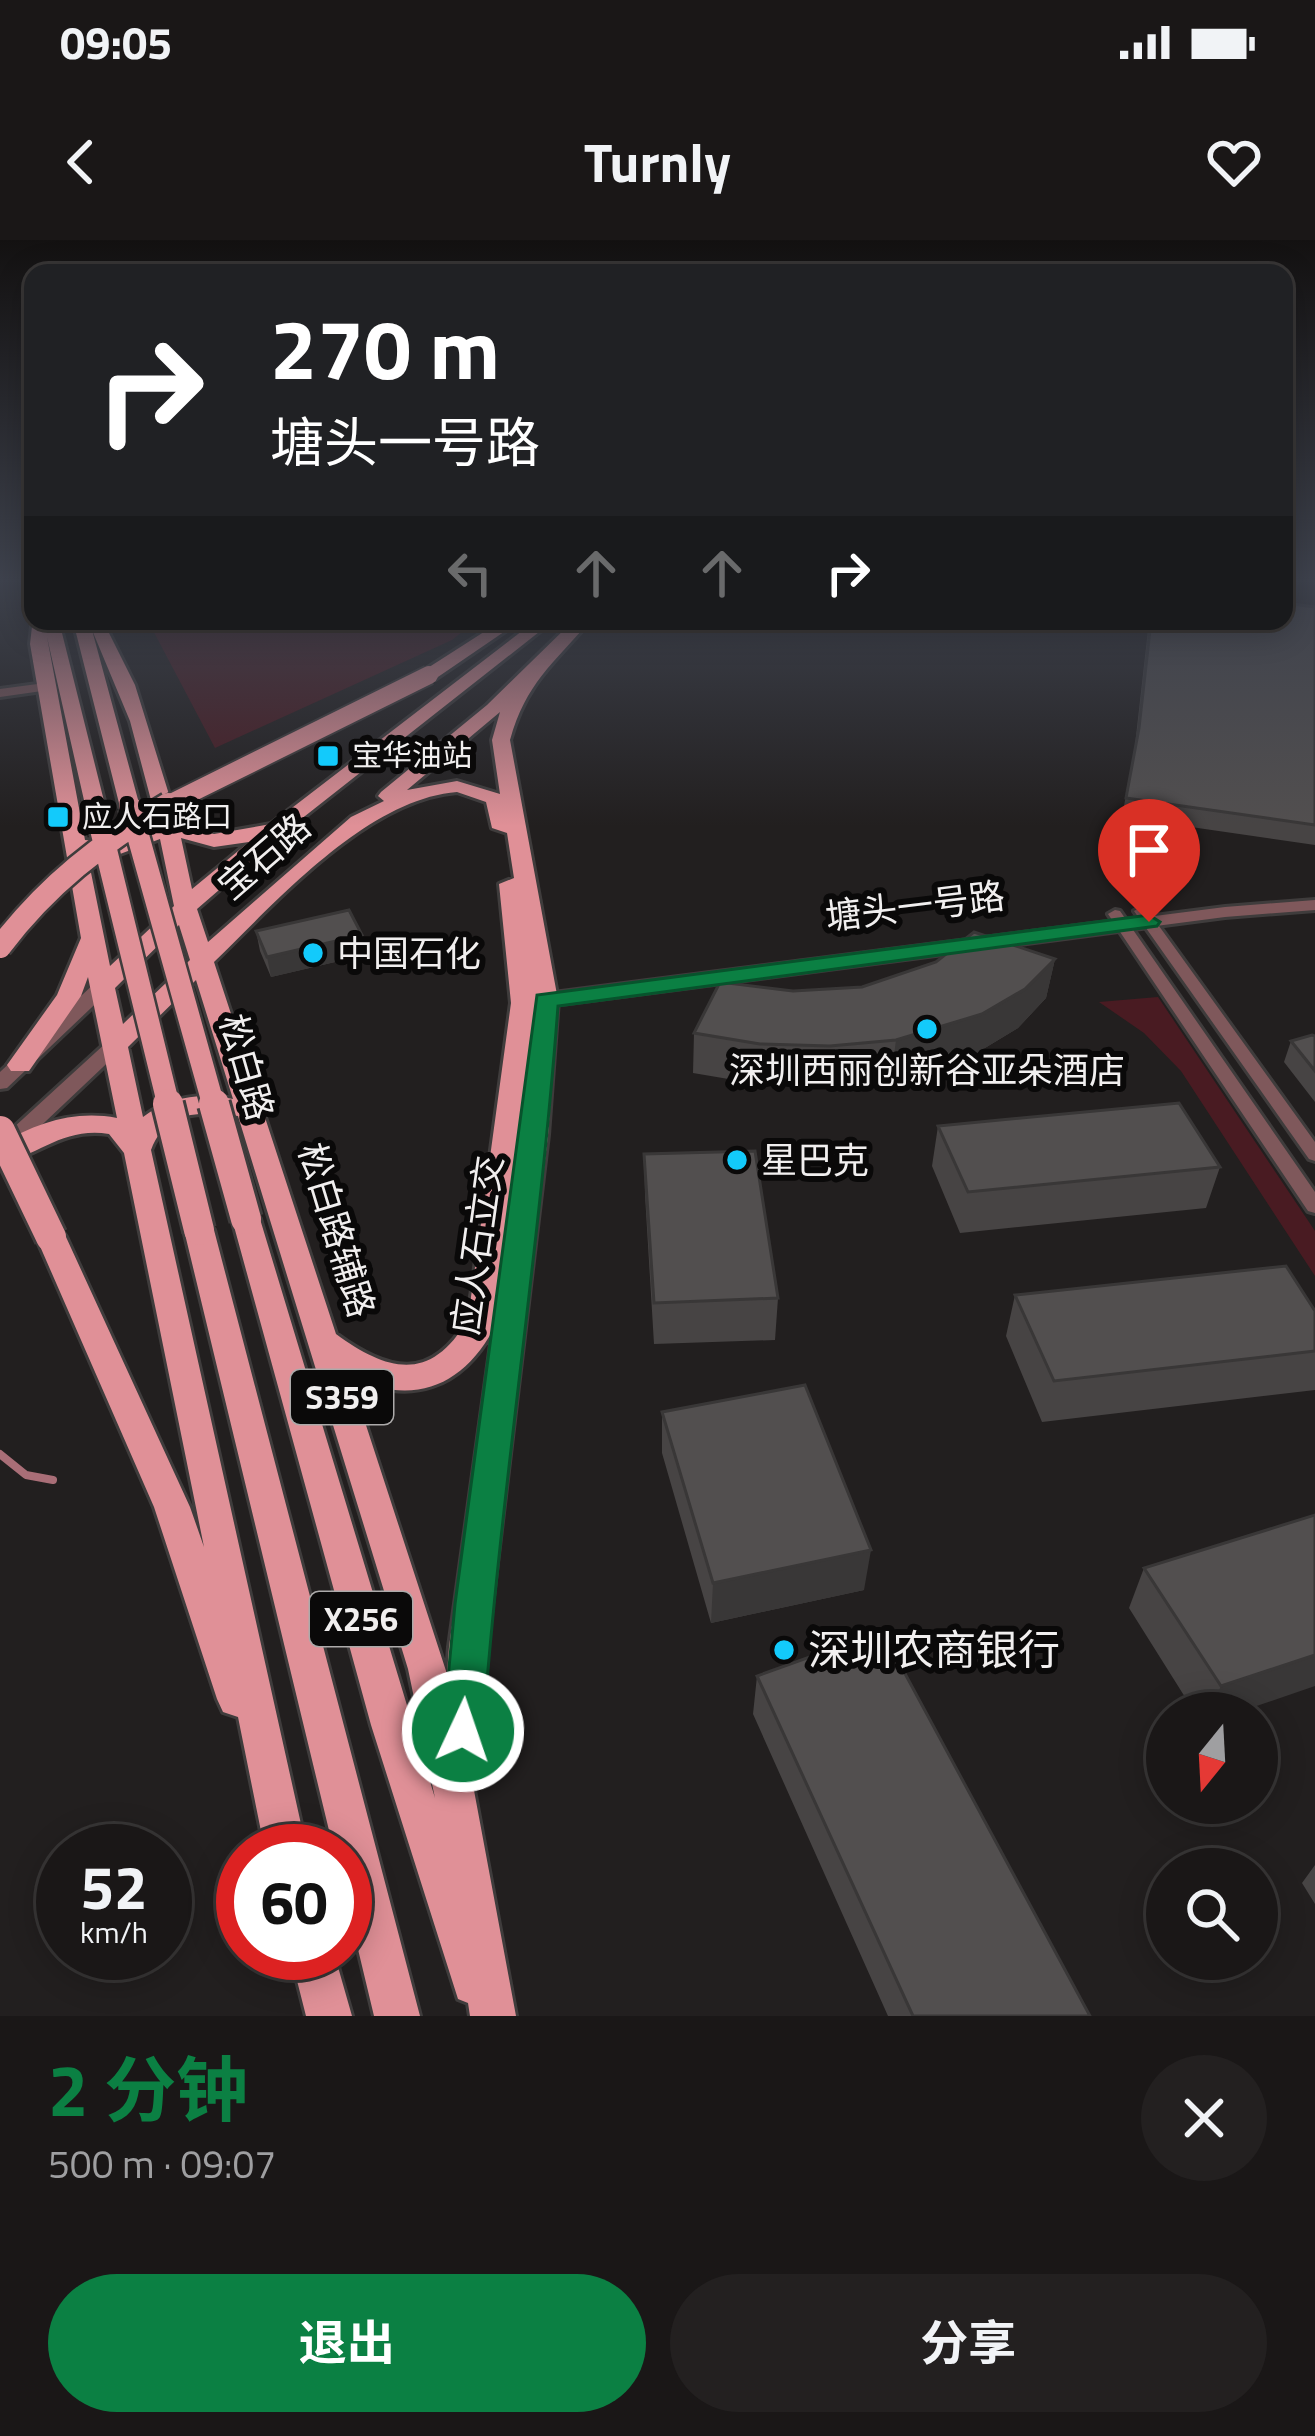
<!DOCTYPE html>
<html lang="zh">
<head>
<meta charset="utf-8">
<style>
  :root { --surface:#1a1717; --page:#232020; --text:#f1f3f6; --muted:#9f9fa1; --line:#383636; --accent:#0b8043 }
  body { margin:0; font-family:"Titillium Web","Noto Sans SC",sans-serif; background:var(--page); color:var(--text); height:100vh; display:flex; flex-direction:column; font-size:45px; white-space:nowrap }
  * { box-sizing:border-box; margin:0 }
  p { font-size:39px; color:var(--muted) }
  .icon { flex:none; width:66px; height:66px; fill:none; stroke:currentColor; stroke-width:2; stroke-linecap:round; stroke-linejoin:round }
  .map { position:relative; height:1776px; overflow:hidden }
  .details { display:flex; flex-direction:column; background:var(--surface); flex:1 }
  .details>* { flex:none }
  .banner { position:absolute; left:24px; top:24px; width:1269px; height:366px; border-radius:24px; box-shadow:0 6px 30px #0003,0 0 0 3px var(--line); background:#202124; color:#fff; overflow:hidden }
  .needle { width:78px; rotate:198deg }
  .buttons { position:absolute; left:1146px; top:1452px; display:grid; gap:24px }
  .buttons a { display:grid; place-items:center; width:132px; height:132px; border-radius:50%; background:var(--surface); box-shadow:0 6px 30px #0003,0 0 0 3px var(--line); font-size:60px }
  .speed { position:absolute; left:36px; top:1584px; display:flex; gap:24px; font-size:60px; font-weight:700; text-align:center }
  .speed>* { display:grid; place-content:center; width:156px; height:156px; border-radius:50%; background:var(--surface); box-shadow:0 6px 30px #0003,0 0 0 3px var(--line); line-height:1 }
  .speed small { font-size:30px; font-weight:400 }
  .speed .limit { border:18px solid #d22; background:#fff; color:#111 }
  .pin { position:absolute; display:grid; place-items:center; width:102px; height:102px; color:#fff; margin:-123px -51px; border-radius:50% 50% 50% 0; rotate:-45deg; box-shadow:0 0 12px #0007 }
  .pin .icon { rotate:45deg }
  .me { position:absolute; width:132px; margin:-66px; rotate:3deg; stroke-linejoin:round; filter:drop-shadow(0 0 9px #0008) }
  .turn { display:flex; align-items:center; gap:42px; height:252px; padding:0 48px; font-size:54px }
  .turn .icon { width:156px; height:156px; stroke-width:2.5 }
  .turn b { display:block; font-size:84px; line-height:102px }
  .lanes { display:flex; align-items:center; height:114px; padding:0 48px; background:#0003; justify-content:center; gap:60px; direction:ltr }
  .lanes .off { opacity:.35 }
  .round { display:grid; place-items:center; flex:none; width:126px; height:126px; border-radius:63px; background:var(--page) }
  .headline { display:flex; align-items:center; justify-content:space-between; height:204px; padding:0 48px }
  h1 { font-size:72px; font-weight:700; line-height:90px; color:var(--accent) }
  .primary-button { display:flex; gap:24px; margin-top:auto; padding:24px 48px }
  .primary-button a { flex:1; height:138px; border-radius:72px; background:var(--accent); color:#fff; font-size:48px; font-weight:700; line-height:138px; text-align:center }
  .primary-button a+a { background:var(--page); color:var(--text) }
  .status { display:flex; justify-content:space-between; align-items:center; height:84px; padding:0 60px; background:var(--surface); direction:ltr }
  .status svg { height:33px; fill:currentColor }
  header { display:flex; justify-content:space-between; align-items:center; height:156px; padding:0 48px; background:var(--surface); font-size:54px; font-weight:700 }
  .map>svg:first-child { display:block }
</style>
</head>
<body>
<div class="status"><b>09:05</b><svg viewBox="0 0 49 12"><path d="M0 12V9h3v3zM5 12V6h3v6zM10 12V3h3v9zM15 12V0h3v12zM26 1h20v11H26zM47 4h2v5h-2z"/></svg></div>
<header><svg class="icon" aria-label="back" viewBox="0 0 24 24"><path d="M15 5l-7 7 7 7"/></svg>Turnly<svg class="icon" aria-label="heart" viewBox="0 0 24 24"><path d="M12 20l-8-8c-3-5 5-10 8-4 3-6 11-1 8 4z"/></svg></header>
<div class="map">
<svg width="1315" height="1776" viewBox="0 0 1315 1776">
  <rect width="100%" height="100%" fill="#221f1f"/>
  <path fill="#491b22" d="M148,381H476L452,400L215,508Z
    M1158,757L1315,991V1036L1181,831L1144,793L1099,762Z"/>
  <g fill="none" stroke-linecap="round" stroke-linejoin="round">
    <path stroke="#a96e77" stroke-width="8" d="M0,1214L26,1235L53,1240"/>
    <defs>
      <path id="minor" d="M45,443L49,444V450L0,457V449Z
        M1141,667L1146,668L1315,902V921L1309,919L1134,671Z
        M1115,670L1120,671L1315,952V973L1308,971L1108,674Z"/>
      <path id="tertiary" d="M1315,660V670L1225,677L530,768L521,762L530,756L1225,667Z
        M104,739L113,745L111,749L7,848L0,849V832L97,741Z
        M114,800L121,802L124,806L121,810L8,917L0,919V900L107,802Z"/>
      <path id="primary" d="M33,378L59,381L106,569L96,575L86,569L47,397L85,600C114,603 137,603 156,579L130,481L92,390L140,567L130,573L120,567L73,381H103L135,445L176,577L197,590L214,594L271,584L535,381H553L300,580L197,669L208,702L351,577L384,561L378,556L381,552L487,465L573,381H590C553,424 526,443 510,500L558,760L548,895L487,1407L482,1530L473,1545L516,1776H470L468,1763L458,1759L371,1485L232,979L236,972H256L260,979L435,1558L408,1429L238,876C202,871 166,870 151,910L307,1611H265L238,1477L223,1472L217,1459L154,1267L36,997L41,990H61L66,997L190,1267L204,1307L124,913L109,894C64,887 40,914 0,925V904C37,883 74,870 117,878L88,737L81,756L29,831H11L7,825L57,755L81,698L30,404ZM500,472L492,500L500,554L457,541L407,550ZM457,552L486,562L492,588L507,593L514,638L499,644L511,763L468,1079C431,1143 388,1132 336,1094L214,722C276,662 367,559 457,552ZM181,598L214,607L249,602L192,649ZM160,599L174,666L110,726L87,613L120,614ZM179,685L190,720L123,784L115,748ZM196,740L233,859C202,852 169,857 143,877L128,807ZM493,1090L449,1407L447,1434L350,1136C411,1167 462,1147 493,1090Z
        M501,381H520L435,439H423V431Z
        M199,980L209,983L214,990L420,1776H374L345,1655V1611H334L184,990L189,983Z
        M290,1713H334L352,1776H306Z"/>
    </defs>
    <use href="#minor" stroke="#3f3c3c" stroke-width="6"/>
    <use href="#tertiary" stroke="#3f3c3c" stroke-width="6"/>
    <use href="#primary" stroke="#3f3c3c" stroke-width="6"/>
    <use href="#minor" fill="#7f585b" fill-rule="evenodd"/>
    <use href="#tertiary" fill="#7f585b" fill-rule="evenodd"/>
    <use href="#primary" fill="#e09097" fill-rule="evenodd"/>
    <defs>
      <path id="primary-bridge-far2" d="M163,567L429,435"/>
      <path id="primary-bridge-far1" d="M130,567L214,867
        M96,569L169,867
        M0,707C47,645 101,603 168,564"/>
      <path id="primary-bridge" d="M168,864L199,990
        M214,864L246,979
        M0,891L51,997"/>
    </defs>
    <use href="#primary-bridge-far2" stroke="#3f3c3c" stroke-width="22" stroke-linecap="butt"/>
    <use href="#primary-bridge-far1" stroke="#3f3c3c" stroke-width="27" stroke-linecap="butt"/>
    <use href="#primary-bridge" stroke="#3f3c3c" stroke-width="36" stroke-linecap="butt"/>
    <use href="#primary-bridge-far2" stroke="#e09097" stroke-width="18"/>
    <use href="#primary-bridge-far1" stroke="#e09097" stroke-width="22"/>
    <use href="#primary-bridge" stroke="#e09097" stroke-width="30"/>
  </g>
  <path fill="#474444" d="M1315,367V605L1122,577L1135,505L1149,381H1284Z
    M256,691L362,695L365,715L271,737L260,711Z
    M1055,719L1046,758L1018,788L975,814L891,839L826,846L758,844L693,833L694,793L793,751L862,747Z
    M1315,796V862L1284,822L1291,801Z
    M938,886L1220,927L1206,968L960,993L932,926Z
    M644,914L778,1058L775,1100L654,1104L645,955Z
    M1015,1055L1315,1071V1150L1042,1182L1006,1096Z
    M662,1172L864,1350L711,1383L662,1213Z
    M1315,1275L1236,1473H1195L1129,1368L1144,1328Z
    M757,1436L1090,1776H888L753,1474Z
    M1315,1625V1664L1302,1643Z"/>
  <path fill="#393737" d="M362,695L365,715L271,737L267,717Z
    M1055,719L1046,758L1018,788L975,814L891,839L896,800Z
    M871,1310L864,1350L711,1383L713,1343Z
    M1315,1415V1446L1236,1473H1208L1221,1446Z"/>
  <path fill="#524f4f" stroke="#393737" stroke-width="3" d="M1284,363L1315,367V585L1126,558L1139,488L1151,381H1284Z
    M349,670L362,695L267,717L256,691Z
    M974,692L1055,719L1025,749L982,774L896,800L830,806L760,804L694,793L720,742L793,751L862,747L936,722Z
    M1312,795L1315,796V831L1291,801Z
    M1179,863L1220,927L968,952L938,886Z
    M755,911L778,1058L654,1063L644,914Z
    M1286,1026L1315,1071V1111L1054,1141L1015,1055Z
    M805,1145L871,1310L713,1343L662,1172Z
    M1315,1275V1415L1221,1446L1144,1328Z
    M882,1391L1090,1776H913L757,1436Z"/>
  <linearGradient id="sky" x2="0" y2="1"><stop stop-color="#131111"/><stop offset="0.58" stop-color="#3e424d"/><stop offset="1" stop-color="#3e424d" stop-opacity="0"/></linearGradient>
  <rect width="1315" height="586" fill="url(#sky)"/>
  <path fill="#0b8043" stroke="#07532c" stroke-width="3" d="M1149,675L1160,682L1157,686L558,766C540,1008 501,1249 483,1491L477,1505L463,1510L448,1505L443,1491L455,1364L537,755Z"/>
  <g fill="#13cafb" stroke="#0a0909" stroke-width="4.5">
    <rect x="316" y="504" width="24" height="24" rx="6"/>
    <rect x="46" y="565" width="24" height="24" rx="6"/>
    <circle cx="313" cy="713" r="12"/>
    <circle cx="927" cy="789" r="12"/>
    <circle cx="737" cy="920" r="12"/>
    <circle cx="784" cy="1410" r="12"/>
  </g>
  <g text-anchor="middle" stroke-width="12" stroke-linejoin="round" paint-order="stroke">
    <g font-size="30" fill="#f1efef" stroke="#0a0909" text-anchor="start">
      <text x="352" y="526">宝华油站</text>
      <text x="82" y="587">应人石路口</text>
    </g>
    <g fill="#0a0909" stroke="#acaaaa" stroke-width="3">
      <rect x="291" y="1130" width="102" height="54" rx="9"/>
      <rect x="310" y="1352" width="102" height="54" rx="9"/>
    </g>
    <g font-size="33" font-weight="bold" fill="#f1efef">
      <text x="342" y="1169">S359</text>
      <text x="361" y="1391">X256</text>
    </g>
    <g font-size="36" fill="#f1efef" stroke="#0a0909">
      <text transform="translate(264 616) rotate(-41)" y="13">宝石路</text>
      <text transform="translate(915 666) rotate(-7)" y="13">塘头一号路</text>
      <text transform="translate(247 827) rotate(74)" y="13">松白路</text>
      <text transform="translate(337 990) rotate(73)" y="13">松白路辅路</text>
      <text transform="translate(477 1005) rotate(-82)" y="13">应人石立交</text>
    </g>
    <g font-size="36" fill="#f1efef" stroke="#0a0909" text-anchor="start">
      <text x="337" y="726">中国石化</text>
      <text x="927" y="843" text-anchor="middle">深圳西丽创新谷亚朵酒店</text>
      <text x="761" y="933">星巴克</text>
    </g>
    <g font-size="42" fill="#f1efef" stroke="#0a0909" text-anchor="start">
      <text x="808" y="1425">深圳农商银行</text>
    </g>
  </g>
</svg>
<div class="buttons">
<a><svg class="needle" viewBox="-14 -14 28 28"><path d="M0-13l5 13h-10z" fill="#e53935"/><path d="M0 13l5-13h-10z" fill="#9f9fa1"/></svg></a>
<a><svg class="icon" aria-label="search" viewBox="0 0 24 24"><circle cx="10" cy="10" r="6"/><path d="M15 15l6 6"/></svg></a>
</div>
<div class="speed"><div>52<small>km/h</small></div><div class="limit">60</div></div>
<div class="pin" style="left:1149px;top:682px;background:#d93025"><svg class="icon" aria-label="arrive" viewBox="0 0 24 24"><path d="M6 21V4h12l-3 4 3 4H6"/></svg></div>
<svg class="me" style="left:463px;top:1491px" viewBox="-20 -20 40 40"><circle r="17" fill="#0b8043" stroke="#fff" stroke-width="3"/><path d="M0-11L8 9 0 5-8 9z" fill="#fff"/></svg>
<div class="banner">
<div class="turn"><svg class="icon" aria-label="right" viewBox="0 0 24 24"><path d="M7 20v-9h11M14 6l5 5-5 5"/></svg><div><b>270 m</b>塘头一号路</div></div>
<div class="lanes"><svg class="icon off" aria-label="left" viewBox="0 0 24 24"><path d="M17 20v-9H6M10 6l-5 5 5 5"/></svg><svg class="icon off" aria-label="ahead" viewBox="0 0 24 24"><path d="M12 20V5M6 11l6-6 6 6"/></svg><svg class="icon off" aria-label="ahead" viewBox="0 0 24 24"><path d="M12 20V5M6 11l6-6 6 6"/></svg><svg class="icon" aria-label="right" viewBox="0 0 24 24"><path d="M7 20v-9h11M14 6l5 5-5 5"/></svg></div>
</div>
</div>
<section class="details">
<div class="headline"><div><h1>2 分钟</h1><p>500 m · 09:07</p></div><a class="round"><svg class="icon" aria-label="close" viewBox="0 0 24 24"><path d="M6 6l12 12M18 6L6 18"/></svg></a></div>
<div class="primary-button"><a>退出</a><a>分享</a></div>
</section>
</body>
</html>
